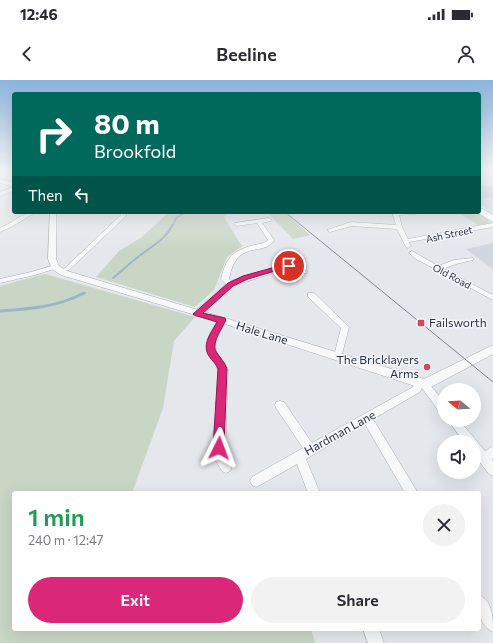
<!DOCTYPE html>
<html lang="en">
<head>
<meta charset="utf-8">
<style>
  :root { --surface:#fff; --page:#f2f2f3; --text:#2b2b33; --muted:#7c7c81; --accent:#db2777 }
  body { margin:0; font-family:Commissioner,sans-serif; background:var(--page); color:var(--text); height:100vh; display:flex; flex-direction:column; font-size:15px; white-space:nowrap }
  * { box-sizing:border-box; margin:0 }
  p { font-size:13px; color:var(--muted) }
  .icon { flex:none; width:22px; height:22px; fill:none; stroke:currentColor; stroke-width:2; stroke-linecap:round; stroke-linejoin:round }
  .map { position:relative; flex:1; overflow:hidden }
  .sheet { position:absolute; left:12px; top:411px; width:469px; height:140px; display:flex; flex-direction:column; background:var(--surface); border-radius:4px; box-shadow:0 4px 16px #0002 }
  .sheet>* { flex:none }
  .guide { position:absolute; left:12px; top:12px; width:469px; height:122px; border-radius:4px; box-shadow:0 4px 16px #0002; background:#00695c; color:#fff; overflow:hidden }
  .needle { width:26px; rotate:288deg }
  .controls { position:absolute; left:437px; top:303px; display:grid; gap:8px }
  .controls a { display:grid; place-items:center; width:44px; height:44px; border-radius:50%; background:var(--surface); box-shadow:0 4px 16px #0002; font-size:20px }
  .pin { position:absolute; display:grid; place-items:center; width:34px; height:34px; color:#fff; margin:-17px; border:2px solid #fff; border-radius:50%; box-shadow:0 1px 4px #0007 }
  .me { position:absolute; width:44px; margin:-22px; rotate:3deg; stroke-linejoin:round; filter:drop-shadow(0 0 3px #0008) }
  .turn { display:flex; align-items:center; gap:14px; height:84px; padding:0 16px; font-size:18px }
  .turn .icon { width:52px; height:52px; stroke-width:2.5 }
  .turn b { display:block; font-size:28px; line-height:34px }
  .then { display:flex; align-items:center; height:38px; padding:0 16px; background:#0003; gap:8px; font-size:15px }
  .round { display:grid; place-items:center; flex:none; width:42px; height:42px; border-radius:21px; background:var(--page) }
  .headline { display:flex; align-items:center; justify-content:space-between; height:68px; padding:0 16px }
  h1 { font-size:24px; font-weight:600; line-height:30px; color:#1e9e55 }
  .action { display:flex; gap:8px; margin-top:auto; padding:8px 16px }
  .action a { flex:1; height:46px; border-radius:24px; background:var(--accent); color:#fff; font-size:16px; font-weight:600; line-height:46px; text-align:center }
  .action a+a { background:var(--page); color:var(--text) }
  .status { display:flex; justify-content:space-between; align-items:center; height:28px; padding:0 20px; background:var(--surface); direction:ltr }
  .status svg { height:11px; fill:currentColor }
  header { display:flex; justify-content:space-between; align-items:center; height:52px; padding:0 16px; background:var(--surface); font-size:18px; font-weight:600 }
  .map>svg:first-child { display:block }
</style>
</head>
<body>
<div class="status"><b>12:46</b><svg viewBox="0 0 49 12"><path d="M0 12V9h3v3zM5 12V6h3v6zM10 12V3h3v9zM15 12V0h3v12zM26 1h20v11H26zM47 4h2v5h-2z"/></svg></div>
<header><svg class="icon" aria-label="back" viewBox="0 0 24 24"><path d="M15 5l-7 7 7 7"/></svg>Beeline<svg class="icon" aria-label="person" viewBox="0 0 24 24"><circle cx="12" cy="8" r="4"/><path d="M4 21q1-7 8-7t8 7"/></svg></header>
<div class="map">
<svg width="493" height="563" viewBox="0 0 493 563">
  <rect width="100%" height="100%" fill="#e4e7ec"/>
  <path fill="#d2d6de" d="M481,95L493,98V132L479,124V104L480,103L479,96Z
    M493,163V189L466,169Z"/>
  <path fill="#c9d6c5" d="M169,132H229L224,137L242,166L227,177L214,210L195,227L96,197L119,171L142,157Z
    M267,132H284L310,155L293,159Z
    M458,132H475L492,143L478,145Z
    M45,194L195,237L174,261L163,328L132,413H14V549H311L315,563H0V206Z"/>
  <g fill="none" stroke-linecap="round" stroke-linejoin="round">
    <path stroke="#9fb4cc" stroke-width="1.5" d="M173,145L176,138L186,132"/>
    <path stroke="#9fb4cc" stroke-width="2" d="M113,198C123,190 132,181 142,174C155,164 166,159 173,144
      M82,214L85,213"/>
    <path stroke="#9fb4cc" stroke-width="3" d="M0,231C29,229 58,227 84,213"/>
  </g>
  <path fill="#bbc0ca" d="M488,105L493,107V117L479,119V106Z"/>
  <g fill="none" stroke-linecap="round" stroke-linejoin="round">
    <defs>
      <path id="minor" d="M36,132L11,147L0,152V148C13,143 22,132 36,132Z
        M121,132H127L126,136L69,190L59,192V190L65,188L121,135Z
        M392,132H419L416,134L399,135L402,147L408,159L493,143V147L409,162L411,166L408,168L406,167L397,149L351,146L330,152L327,150L351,142L396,145Z
        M269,138L272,140L271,141L262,143L274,160C264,178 237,157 229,199L231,201L285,185L283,177L286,175L289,177L292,185L307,191V193H303L289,188L233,206L200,236H194L193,234L194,232L226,204L221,199C226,178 232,171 254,165C259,164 264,164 268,160L257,143L237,146L234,144L235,143Z
        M412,171L438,186L454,180L473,178V180L456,184L443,189L493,215V220L416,179L409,173Z
        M55,185L57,186V188L35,195L0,203V199L31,192Z
        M308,213H314L349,247L341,278L338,279L334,276L341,248L308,217Z
        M222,237L226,240L217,256L215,265L217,274L228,289L225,375L232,387L230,391L226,393L222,391L213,376L218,289C216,284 212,281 209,276C202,263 212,250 219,238Z
        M418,298L422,301H427L444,322V334L440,333L422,308L420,312L373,339L418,413H405L365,344L306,379L320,413H308L297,384L260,405L256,407L252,405L250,401L252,397L303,368L276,328L275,325L276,322L280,321L284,322L312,363L413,307L415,299Z
        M448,340H459L485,371L493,366V378L492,379L493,381V396L489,394L474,375V362H464Z
        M479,515C493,521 493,538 493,552C478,545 479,529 479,515Z
        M363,549H379L384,563H368Z"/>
      <path id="tertiary" d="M0,99L14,103V107L0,103Z
        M14,107V111L0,116V112Z
        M50,132H56V179L59,186L67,191L225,238L424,299L493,265V274L433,306L424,309L219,242L61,195L52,189L48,179Z"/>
      <path id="trunk" d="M479,127L493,135V142L476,132H479Z"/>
    </defs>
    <use href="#minor" stroke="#a9aeb7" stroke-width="1"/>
    <use href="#tertiary" stroke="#a9aeb7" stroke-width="1"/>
    <use href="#trunk" stroke="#8b94a3" stroke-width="1"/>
    <use href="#minor" fill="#f7f8fa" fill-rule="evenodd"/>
    <use href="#tertiary" fill="#f7f8fa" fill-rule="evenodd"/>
    <use href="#trunk" fill="#fff" fill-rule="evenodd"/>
    <path stroke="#7d8696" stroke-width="1" d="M285,132L493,302"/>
  </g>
  <linearGradient id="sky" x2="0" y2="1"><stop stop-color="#8bb4dd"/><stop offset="0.53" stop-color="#f3f4f6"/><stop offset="1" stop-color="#f3f4f6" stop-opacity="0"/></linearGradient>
  <rect width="493" height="169" fill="url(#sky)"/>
  <path fill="#db2777" stroke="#8e194d" d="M286,184L292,186L248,199L233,206L203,233L225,238L226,240C222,249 210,264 217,273C221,279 225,282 227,289L224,368L223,371L219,373L215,371L213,368L218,289C216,283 212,281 209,276C201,264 212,252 217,242L194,235L193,234L228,203L243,196Z"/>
  <g fill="#d1495b" stroke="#f4f6f9" stroke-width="1.5">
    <rect x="417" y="239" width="8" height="8" rx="2"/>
    <circle cx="427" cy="287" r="4"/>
  </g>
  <g text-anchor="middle" stroke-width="3" stroke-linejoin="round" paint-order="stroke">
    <g font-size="10" fill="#2b3445" stroke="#f4f6f9">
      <text transform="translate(449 154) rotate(-12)" y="4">Ash Street</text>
      <text transform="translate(452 196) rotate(28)" y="4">Old Road</text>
    </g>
    <g font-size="12" fill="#2b3445" stroke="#f4f6f9" text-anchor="start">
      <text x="429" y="247">Failsworth</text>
      <text x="419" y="284" text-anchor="end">The Bricklayers<tspan x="419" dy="14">Arms</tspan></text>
    </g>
    <g font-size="12" fill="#2b3445" stroke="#f4f6f9">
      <text transform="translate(262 253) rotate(17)" y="4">Hale Lane</text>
      <text transform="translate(340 353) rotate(-29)" y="4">Hardman Lane</text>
    </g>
  </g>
</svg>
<div class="controls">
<a><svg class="needle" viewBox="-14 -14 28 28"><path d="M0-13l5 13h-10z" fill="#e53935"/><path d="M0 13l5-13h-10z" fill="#7c7c81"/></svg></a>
<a><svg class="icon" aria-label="sound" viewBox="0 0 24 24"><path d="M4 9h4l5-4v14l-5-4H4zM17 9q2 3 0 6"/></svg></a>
</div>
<div class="pin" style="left:289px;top:186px;background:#d93025"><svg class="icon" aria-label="arrive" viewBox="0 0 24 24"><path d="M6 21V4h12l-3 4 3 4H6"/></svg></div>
<svg class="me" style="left:219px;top:368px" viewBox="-20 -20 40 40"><path d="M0-17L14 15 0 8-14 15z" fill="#db2777" stroke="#fff" stroke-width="4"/></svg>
<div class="guide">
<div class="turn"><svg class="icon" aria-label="right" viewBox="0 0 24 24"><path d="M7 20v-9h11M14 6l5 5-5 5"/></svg><div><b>80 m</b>Brookfold</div></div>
<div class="then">Then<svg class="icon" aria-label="left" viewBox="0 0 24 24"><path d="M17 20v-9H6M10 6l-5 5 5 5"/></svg></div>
</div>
<section class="sheet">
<div class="headline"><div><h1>1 min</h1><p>240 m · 12:47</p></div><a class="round"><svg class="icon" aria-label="close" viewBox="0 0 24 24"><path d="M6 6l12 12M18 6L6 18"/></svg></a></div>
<div class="action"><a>Exit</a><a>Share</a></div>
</section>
</div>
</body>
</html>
